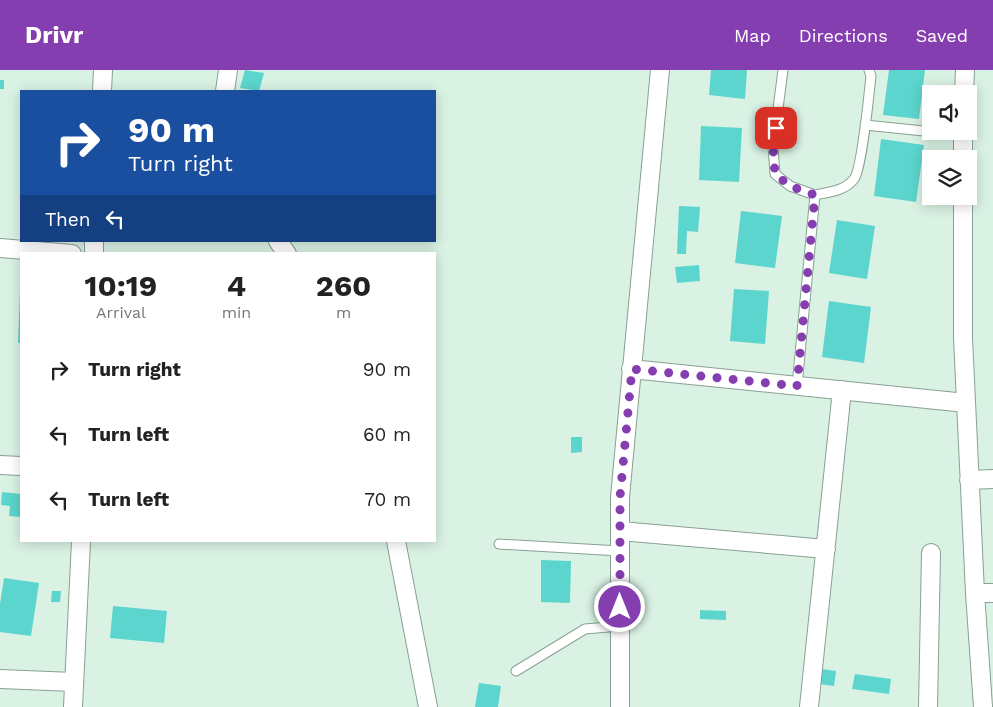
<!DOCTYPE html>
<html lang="en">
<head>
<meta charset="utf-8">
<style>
  :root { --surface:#fff; --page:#f2f2f2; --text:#222; --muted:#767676; --accent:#853eb0 }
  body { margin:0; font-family:"Work Sans",sans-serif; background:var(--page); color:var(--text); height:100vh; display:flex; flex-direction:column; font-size:19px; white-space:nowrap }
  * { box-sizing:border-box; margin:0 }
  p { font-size:16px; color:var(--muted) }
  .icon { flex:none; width:28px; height:28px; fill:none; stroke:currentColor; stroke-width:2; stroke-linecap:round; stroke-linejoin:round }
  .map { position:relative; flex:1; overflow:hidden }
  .side { position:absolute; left:20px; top:182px; width:416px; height:290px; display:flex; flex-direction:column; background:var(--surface); border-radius:0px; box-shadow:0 2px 12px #0003 }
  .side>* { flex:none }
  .top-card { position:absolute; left:20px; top:20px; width:416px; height:152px; border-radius:0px; box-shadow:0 2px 12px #0003; background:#1a4fa0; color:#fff; overflow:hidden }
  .controls { position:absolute; left:922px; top:15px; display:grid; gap:10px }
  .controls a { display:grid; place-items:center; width:55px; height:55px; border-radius:0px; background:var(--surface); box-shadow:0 2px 12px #0003; font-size:25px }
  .pin { position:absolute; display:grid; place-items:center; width:42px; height:42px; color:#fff; margin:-21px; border-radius:10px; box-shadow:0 2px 8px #0006 }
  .me { position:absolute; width:55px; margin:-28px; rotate:0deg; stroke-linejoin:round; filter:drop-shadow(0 0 4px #0008) }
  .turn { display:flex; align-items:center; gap:18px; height:105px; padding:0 25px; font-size:22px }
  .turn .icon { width:65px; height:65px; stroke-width:2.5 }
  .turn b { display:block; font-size:35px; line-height:42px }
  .then { display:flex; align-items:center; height:48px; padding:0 25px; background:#0003; gap:10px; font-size:19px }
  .eta { display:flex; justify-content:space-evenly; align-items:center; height:85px; text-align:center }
  .eta b { font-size:30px; font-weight:700; line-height:35px }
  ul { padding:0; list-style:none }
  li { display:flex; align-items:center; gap:15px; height:65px; padding:0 25px }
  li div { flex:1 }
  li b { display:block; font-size:19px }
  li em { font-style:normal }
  header { display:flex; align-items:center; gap:30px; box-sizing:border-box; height:70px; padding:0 25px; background:var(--accent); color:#fff }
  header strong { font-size:24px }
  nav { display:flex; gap:28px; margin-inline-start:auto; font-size:18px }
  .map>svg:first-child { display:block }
</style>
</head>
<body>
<header>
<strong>Drivr</strong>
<nav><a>Map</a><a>Directions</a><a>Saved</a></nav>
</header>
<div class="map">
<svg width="993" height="637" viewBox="0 0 993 637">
  <rect width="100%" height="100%" fill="#d9f2e4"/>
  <path fill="#5cd5ce" d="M245,0L264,3L259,21L240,18Z
    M711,0H747L745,29L709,25Z
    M889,0H925L919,49L883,45Z
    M0,10H4V19H0Z
    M701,56L742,58L739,112L699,110Z
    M881,69L924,75L916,132L874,126Z
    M679,136L700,137L698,162L687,161L686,184H677Z
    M741,141L782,146L775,198L735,193Z
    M837,150L875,156L867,209L829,203Z
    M699,195L700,211L677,213L675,197Z
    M734,219L769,221L765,274L730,271Z
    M20,222H21V273H18Z
    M829,231L871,237L864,293L822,287Z
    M571,367H582V382L571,383Z
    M2,422L21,424V447L9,446L10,436L1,435Z
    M541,490L571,491L570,533L541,532Z
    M4,508L39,513L31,566L0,562V534Z
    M52,521H61L60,532H51Z
    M113,536L167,541L164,573L110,568Z
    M700,540L726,541V550L700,549Z
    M822,599L836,601L834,616L819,614Z
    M855,604L891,609L889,624L852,619Z
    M479,613L501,616L498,637H475Z"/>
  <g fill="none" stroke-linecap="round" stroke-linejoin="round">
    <defs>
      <path id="service" d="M783,0L773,77L775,104L790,116L815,125L797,316
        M865,55L963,65
        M815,125C829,122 845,121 854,109C862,99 869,23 871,6L869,0
        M499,474L620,481
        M516,601L585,559L620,556"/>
      <path id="minor" d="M102,21L103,0
        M225,21L228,0
        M964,24L965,0
        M963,89V61
        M963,126V268L975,523L983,637
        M278,171L287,184
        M0,178L72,184
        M94,184V171
        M631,299L966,333
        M0,395L21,396
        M969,410L993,409
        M620,461L826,479
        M396,471L428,637
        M975,523H993
        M0,609L74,612
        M73,637L81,471
        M620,637V427L660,0
        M809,637L842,320
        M928,637L931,483"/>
    </defs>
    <use href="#service" stroke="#89a193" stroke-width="11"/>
    <use href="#minor" stroke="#89a193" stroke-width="20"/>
    <use href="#service" stroke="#fff" stroke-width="9"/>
    <use href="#minor" stroke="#fff" stroke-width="18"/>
  </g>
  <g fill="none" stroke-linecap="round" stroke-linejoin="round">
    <path stroke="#853eb0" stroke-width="9" stroke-dasharray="0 16.2" d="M620,537V427L632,299L797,316L815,125L790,116L775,104L773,77L776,58"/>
  </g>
</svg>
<div class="controls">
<a><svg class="icon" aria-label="sound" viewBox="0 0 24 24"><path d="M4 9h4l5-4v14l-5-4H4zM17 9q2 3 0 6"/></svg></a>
<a><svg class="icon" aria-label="layers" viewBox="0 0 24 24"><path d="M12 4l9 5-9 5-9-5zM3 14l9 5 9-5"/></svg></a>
</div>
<div class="pin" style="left:776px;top:58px;background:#d93025"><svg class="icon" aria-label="arrive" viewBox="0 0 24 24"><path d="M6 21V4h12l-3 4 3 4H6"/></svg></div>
<svg class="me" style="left:620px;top:537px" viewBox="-20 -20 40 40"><circle r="17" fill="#853eb0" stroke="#fff" stroke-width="3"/><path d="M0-11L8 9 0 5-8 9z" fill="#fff"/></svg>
<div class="top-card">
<div class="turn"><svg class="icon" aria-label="right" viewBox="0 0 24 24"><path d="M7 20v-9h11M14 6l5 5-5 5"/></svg><div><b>90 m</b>Turn right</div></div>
<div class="then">Then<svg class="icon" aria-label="left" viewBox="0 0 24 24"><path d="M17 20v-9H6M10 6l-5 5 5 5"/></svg></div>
</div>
<section class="side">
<div class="eta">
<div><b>10:19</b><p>Arrival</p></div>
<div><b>4</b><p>min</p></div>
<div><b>260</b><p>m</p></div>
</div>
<ul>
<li><svg class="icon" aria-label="right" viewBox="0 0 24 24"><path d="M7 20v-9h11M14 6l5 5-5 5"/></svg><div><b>Turn right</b></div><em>90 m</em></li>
<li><svg class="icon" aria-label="left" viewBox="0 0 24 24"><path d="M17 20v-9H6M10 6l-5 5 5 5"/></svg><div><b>Turn left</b></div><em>60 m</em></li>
<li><svg class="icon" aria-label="left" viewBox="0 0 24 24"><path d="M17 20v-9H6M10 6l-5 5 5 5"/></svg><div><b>Turn left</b></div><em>70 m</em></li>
</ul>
</section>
</div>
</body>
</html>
